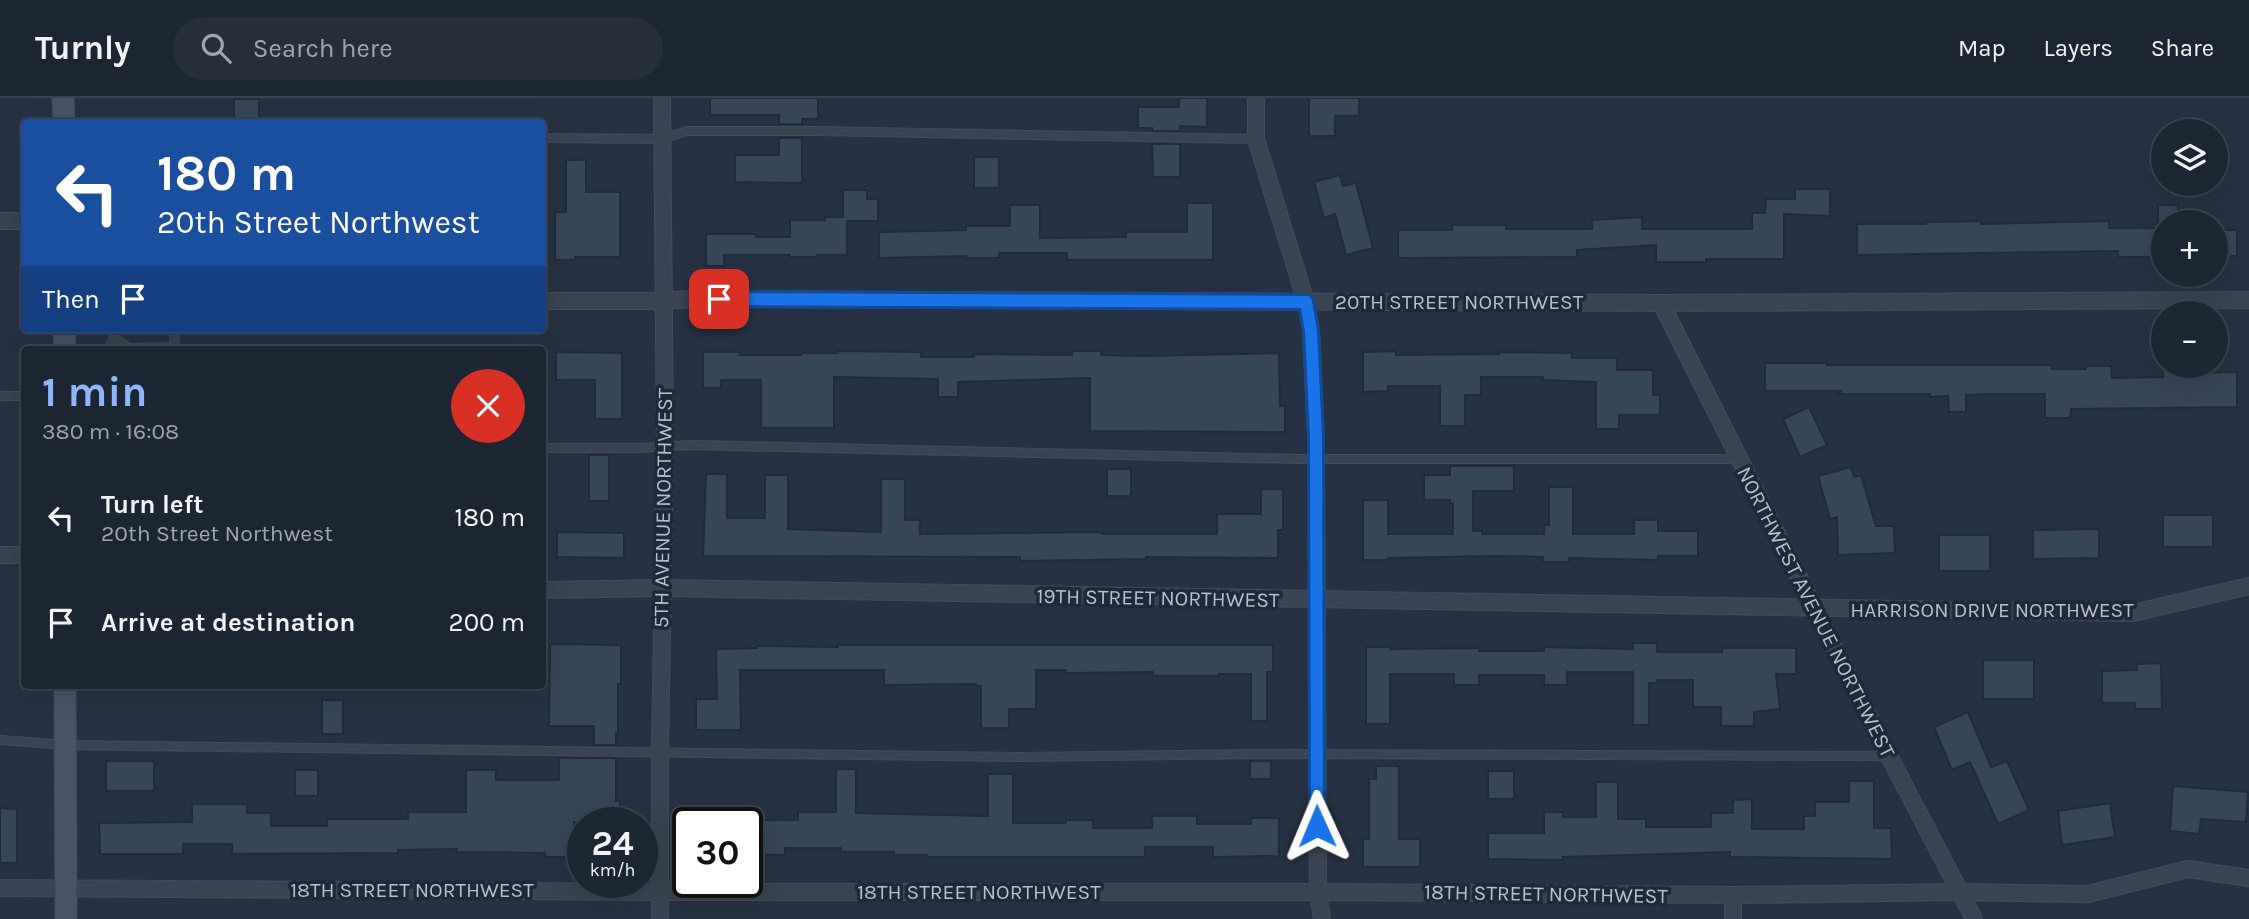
<!DOCTYPE html>
<html lang="en">
<head>
<meta charset="utf-8">
<style>
  :root { --surface:#1c2632; --page:#252e3a; --text:#f1f3f6; --muted:#a0a5ac; --line:#3a434d; --accent:#8eb6fa }
  body { margin:0; font-family:Karla,sans-serif; background:var(--page); color:var(--text); height:100vh; display:flex; flex-direction:column; font-size:26px; white-space:nowrap }
  * { box-sizing:border-box; margin:0 }
  p { font-size:23px; color:var(--muted) }
  .icon { flex:none; width:38px; height:38px; fill:none; stroke:currentColor; stroke-width:2; stroke-linecap:round; stroke-linejoin:round }
  .map { position:relative; flex:1; overflow:hidden }
  .sheet { position:absolute; left:21px; top:248px; width:525px; height:343px; display:flex; flex-direction:column; background:var(--surface); border-radius:7px; box-shadow:0 7px 28px #0002,0 0 0 2px var(--line) }
  .sheet>* { flex:none }
  .hud { position:absolute; left:21px; top:21px; width:525px; height:214px; border-radius:7px; box-shadow:0 7px 28px #0002,0 0 0 2px var(--line); background:#1a4fa0; color:#fff; overflow:hidden }
  .buttons { position:absolute; left:2151px; top:21px; display:grid; gap:14px }
  .buttons a { display:grid; place-items:center; width:77px; height:77px; border-radius:50%; background:var(--surface); box-shadow:0 7px 28px #0002,0 0 0 2px var(--line); font-size:35px }
  .speed { position:absolute; left:567px; top:709px; display:flex; gap:14px; font-size:35px; font-weight:700; text-align:center }
  .speed>* { display:grid; place-content:center; width:91px; height:91px; border-radius:50%; background:var(--surface); box-shadow:0 7px 28px #0002,0 0 0 2px var(--line); line-height:1 }
  .speed small { font-size:18px; font-weight:400 }
  .speed .limit { border:4px solid #111; border-radius:10px; background:#fff; color:#111 }
  .pin { position:absolute; display:grid; place-items:center; width:60px; height:60px; color:#fff; margin:-30px; border-radius:14px; box-shadow:0 4px 10px #0006 }
  .me { position:absolute; width:77px; margin:-38px; rotate:359deg; stroke-linejoin:round; filter:drop-shadow(0 0 5px #0008) }
  .turn { display:flex; align-items:center; gap:24px; height:147px; padding:0 21px; font-size:32px }
  .turn .icon { width:91px; height:91px; stroke-width:2.5 }
  .turn b { display:block; font-size:49px; line-height:60px }
  .then { display:flex; align-items:center; height:66px; padding:0 21px; background:#0003; gap:14px; font-size:26px }
  .round { display:grid; place-items:center; flex:none; width:74px; height:74px; border-radius:37px; background:var(--page) }
  .overview { display:flex; align-items:center; justify-content:space-between; height:119px; padding:0 21px }
  h1 { font-size:42px; font-weight:700; line-height:52px; color:var(--accent) }
  ul { padding:0; list-style:none }
  li { display:flex; align-items:center; gap:21px; height:105px; padding:0 21px }
  li div { flex:1 }
  li b { display:block; font-size:26px }
  li em { font-style:normal }
  header { display:flex; align-items:center; gap:42px; box-sizing:border-box; height:98px; padding:0 35px; background:var(--surface); border-bottom:2px solid var(--line) }
  header strong { font-size:33px }
  nav { display:flex; gap:38px; margin-inline-start:auto; font-size:24px }
  .search { width:490px; height:63px; background:var(--page); display:flex; align-items:center; gap:18px; box-sizing:border-box; padding:0 24px; border-radius:38px; color:var(--muted); font-size:26px }
  .map>svg:first-child { display:block }
</style>
</head>
<body>
<header>
<strong>Turnly</strong>
<div class="search"><svg class="icon" aria-label="search" viewBox="0 0 24 24"><circle cx="10" cy="10" r="6"/><path d="M15 15l6 6"/></svg>Search here</div>
<nav><a>Map</a><a>Layers</a><a>Share</a></nav>
</header>
<div class="map">
<svg width="2249" height="821" viewBox="0 0 2249 821">
  <rect width="100%" height="100%" fill="#263243"/>
  <path fill="#384659" stroke="#212b3a" stroke-width="2" d="M710,0H818V21H802V26H779V17H710Z
    M1179,0H1207V29L1180,28V33H1152V30H1138V9H1179Z
    M1309,0H1359V18H1335V38H1309Z
    M234,1H259V24H234Z
    M779,40H802V85L735,84V57H779Z
    M1152,46H1180V79H1153Z
    M974,59H999V90H974Z
    M566,62H586V94H620V159H575V162H555V114H566Z
    M1340,77L1343,88L1356,85L1373,150L1346,157L1335,116L1324,120L1314,84Z
    M1795,91H1830V118L1784,116V161H1706V164H1656V147L1577,152V159L1398,160V132H1452V127H1506V131H1592V122L1642,119V131H1752V115H1765L1766,101H1795Z
    M843,92H867V101H878V123H847V157H817V159H790V157H724V168H706V136H755L756,139H790V122H825V119H843Z
    M1187,105H1213V162H1067V155H999V160H966V158L879,160V134L966,132V128H1010V107H1040V140L1126,139V134H1187Z
    M2158,107H2178V124H2158Z
    M1981,123V126L2109,123V130H2163V159H2118V153L1857,157V126H1926V124Z
    M2216,132H2237V158H2216Z
    M838,253L921,254V259H974V256L1072,257V253H1101V257L1146,258L1279,255L1280,308H1285V334L1090,333V280L958,284V299H938V281L834,279V330H761V282H721V290H703V254H740V257H801V255H838Z
    M1396,253V257L1499,256V254L1572,255V260H1617V272H1653V297H1660V317H1619V331H1596V284L1543,282V279H1481V297H1465V328H1440V288H1388V293L1363,294V254Z
    M556,254L622,255V321H595V282H556Z
    M1765,265H1827V267H2052V271H2086V268H2111L2112,280L2163,279V268H2193V275L2237,274V309L2071,311L2070,320H2045V296H1994L1966,297V314H1949L1948,298L1930,299V296H1836L1842,293H1765Z
    M1809,309L1827,347L1800,359L1783,321Z
    M589,357H609V403H589Z
    M1450,368H1514V393H1473V433H1482V436H1544V427H1549V389H1573V436H1634V422H1658V433H1698V458H1658V462L1569,460V464H1543V459L1499,458L1388,460V462H1363V402H1388V436H1453V405H1450V402H1424V377H1450Z
    M1851,369L1854,379L1861,377L1876,428H1894L1895,455L1838,457L1837,419L1830,421L1818,378Z
    M1107,371H1131V398H1107Z
    M706,376H727V420H765V377H788V431L881,434V381H905V422H920V436L1102,434V436H1217V416H1261V391H1283V432H1278V460L1146,459V461L1020,463V459L703,458Z
    M2163,417H2213V449H2163Z
    M2099,431V460L2033,461V432Z
    M557,434L624,435V460L557,459Z
    M1939,437H1990V473H1939Z
    M1633,545H1657V554H1722V550H1796V576H1776L1780,611L1754,614V628H1721V609H1693V582H1657V585H1649V627H1633V574H1567V587H1544V577H1479V587H1454V576H1390V626H1366V549H1390V551L1479,550V553H1544V549L1633,551Z
    M550,546L621,547V586H618V635H616V647H594V628H549Z
    M838,547H1273V574H1267V623H1251V576H1219V578H1153V574L1066,575V572H1036V611H1009V630H981V588H976V586L884,587V572H740L741,632H696V601H717L716,551L757,550V548L838,549Z
    M1983,562H2034V601H1983Z
    M2161,565L2162,611H2135V605H2102V573L2137,572V566Z
    M322,602H343V636H322Z
    M1968,614L1991,669L2007,663L2029,712L1998,726L1970,664L1952,672L1934,629Z
    M559,660H616V703H620V724H574V759H545V755L457,754V751L398,752V755L232,756V746H183V756H100L99,725L192,724V706H247V715H271V728H327V721H408V714H466V672H496V682H559Z
    M106,663H154V693H106Z
    M1250,663H1271V681H1250Z
    M1376,668H1399V741H1420V769H1363V741H1369V681H1376Z
    M836,671H856V715L988,718V676H1013V725H1066V722H1093V730H1152V718H1197V726H1251V720H1279V758L1213,759V749H1145V759H927V757H894V754H841V750H785V757H764V751H755V722H798V714H836Z
    M295,672H318V698H295Z
    M1488,673H1514V701H1488Z
    M1849,683H1874V730H1891L1892,761L1730,759V754L1563,759V762L1488,761V735H1544V714H1563V719H1596V684H1618V721H1646V729H1711V715H1733V702L1752,701V731H1804V718H1815V704H1849Z
    M2173,688L2248,694L2246,724L2201,721L2199,736L2170,733Z
    M2110,705L2115,739L2062,747L2058,713Z
    M0,710L17,711V765H0Z"/>
  <g fill="none" stroke-linecap="round" stroke-linejoin="round">
    <defs>
      <path id="service" d="M542,40L662,41L687,33H816L1256,41
        M114,231V240L129,250L175,249
        M174,231L175,252
        M108,252L114,240
        M0,298H24
        M542,350H637L693,347L1298,361H1739
        M0,642L66,647L1020,659L1258,656L1889,658"/>
      <path id="minor" d="M1256,0V41L1306,204L1311,233L1316,339L1318,794L1322,821
        M0,123H24
        M542,203H664L691,201L1661,205L2249,202
        M1661,205L1889,658L1974,821
        M0,457H24
        M542,492L663,490L2133,515L2249,488
        M0,790L660,794H1318L1733,797L1959,794L2088,796L2188,771L2249,780
        M1733,797V821
        M660,821V654L665,347L662,0"/>
      <path id="secondary" d="M63,0L64,24
        M64,231L65,252
        M65,588L66,821"/>
    </defs>
    <use href="#service" stroke="#444d5c" stroke-width="10"/>
    <use href="#minor" stroke="#444d5c" stroke-width="18"/>
    <use href="#secondary" stroke="#444d5c" stroke-width="23"/>
    <use href="#service" stroke="#3a4452" stroke-width="8"/>
    <use href="#minor" stroke="#3a4452" stroke-width="16"/>
    <use href="#secondary" stroke="#485366" stroke-width="21"/>
  </g>
  <g fill="none" stroke-linecap="round" stroke-linejoin="round">
    <defs>
      <path id="route" d="M719,201L1306,204L1311,233L1316,339L1317,728"/>
    </defs>
    <use href="#route" stroke="#114b97" stroke-width="18"/>
    <use href="#route" stroke="#1a73e8" stroke-width="12"/>
  </g>
  <g text-anchor="middle" stroke-width="7" stroke-linejoin="round" paint-order="stroke">
    <g font-size="21" fill="#b8bfcc" stroke="#1f2938">
      <text x="1459" y="211">20TH STREET NORTHWEST</text>
      <text transform="translate(663 410) rotate(-89)" y="7">5TH AVENUE NORTHWEST</text>
      <text transform="translate(1158 500) rotate(1)" y="7">19TH STREET NORTHWEST</text>
      <text x="1992" y="519">HARRISON DRIVE NORTHWEST</text>
      <text transform="translate(1816 514) rotate(63)" y="7">NORTHWEST AVENUE NORTHWEST</text>
      <text x="412" y="799">18TH STREET NORTHWEST</text>
      <text x="979" y="801">18TH STREET NORTHWEST</text>
      <text transform="translate(1546 796) rotate(1)" y="7">18TH STREET NORTHWEST</text>
    </g>
  </g>
</svg>
<div class="buttons">
<a><svg class="icon" aria-label="layers" viewBox="0 0 24 24"><path d="M12 4l9 5-9 5-9-5zM3 14l9 5 9-5"/></svg></a>
<a>+</a>
<a>−</a>
</div>
<div class="speed"><div>24<small>km/h</small></div><div class="limit">30</div></div>
<div class="pin" style="left:719px;top:201px;background:#d93025"><svg class="icon" aria-label="arrive" viewBox="0 0 24 24"><path d="M6 21V4h12l-3 4 3 4H6"/></svg></div>
<svg class="me" style="left:1317px;top:728px" viewBox="-20 -20 40 40"><path d="M0-17L14 15 0 8-14 15z" fill="#1a73e8" stroke="#fff" stroke-width="4"/></svg>
<div class="hud">
<div class="turn"><svg class="icon" aria-label="left" viewBox="0 0 24 24"><path d="M17 20v-9H6M10 6l-5 5 5 5"/></svg><div><b>180 m</b>20th Street Northwest</div></div>
<div class="then">Then<svg class="icon" aria-label="arrive" viewBox="0 0 24 24"><path d="M6 21V4h12l-3 4 3 4H6"/></svg></div>
</div>
<section class="sheet">
<div class="overview"><div><h1>1 min</h1><p>380 m · 16:08</p></div><a class="round" style="background:#d93025;color:#fff"><svg class="icon" aria-label="close" viewBox="0 0 24 24"><path d="M6 6l12 12M18 6L6 18"/></svg></a></div>
<ul>
<li><svg class="icon" aria-label="left" viewBox="0 0 24 24"><path d="M17 20v-9H6M10 6l-5 5 5 5"/></svg><div><b>Turn left</b><p>20th Street Northwest</p></div><em>180 m</em></li>
<li><svg class="icon" aria-label="arrive" viewBox="0 0 24 24"><path d="M6 21V4h12l-3 4 3 4H6"/></svg><div><b>Arrive at destination</b></div><em>200 m</em></li>
</ul>
</section>
</div>
</body>
</html>
